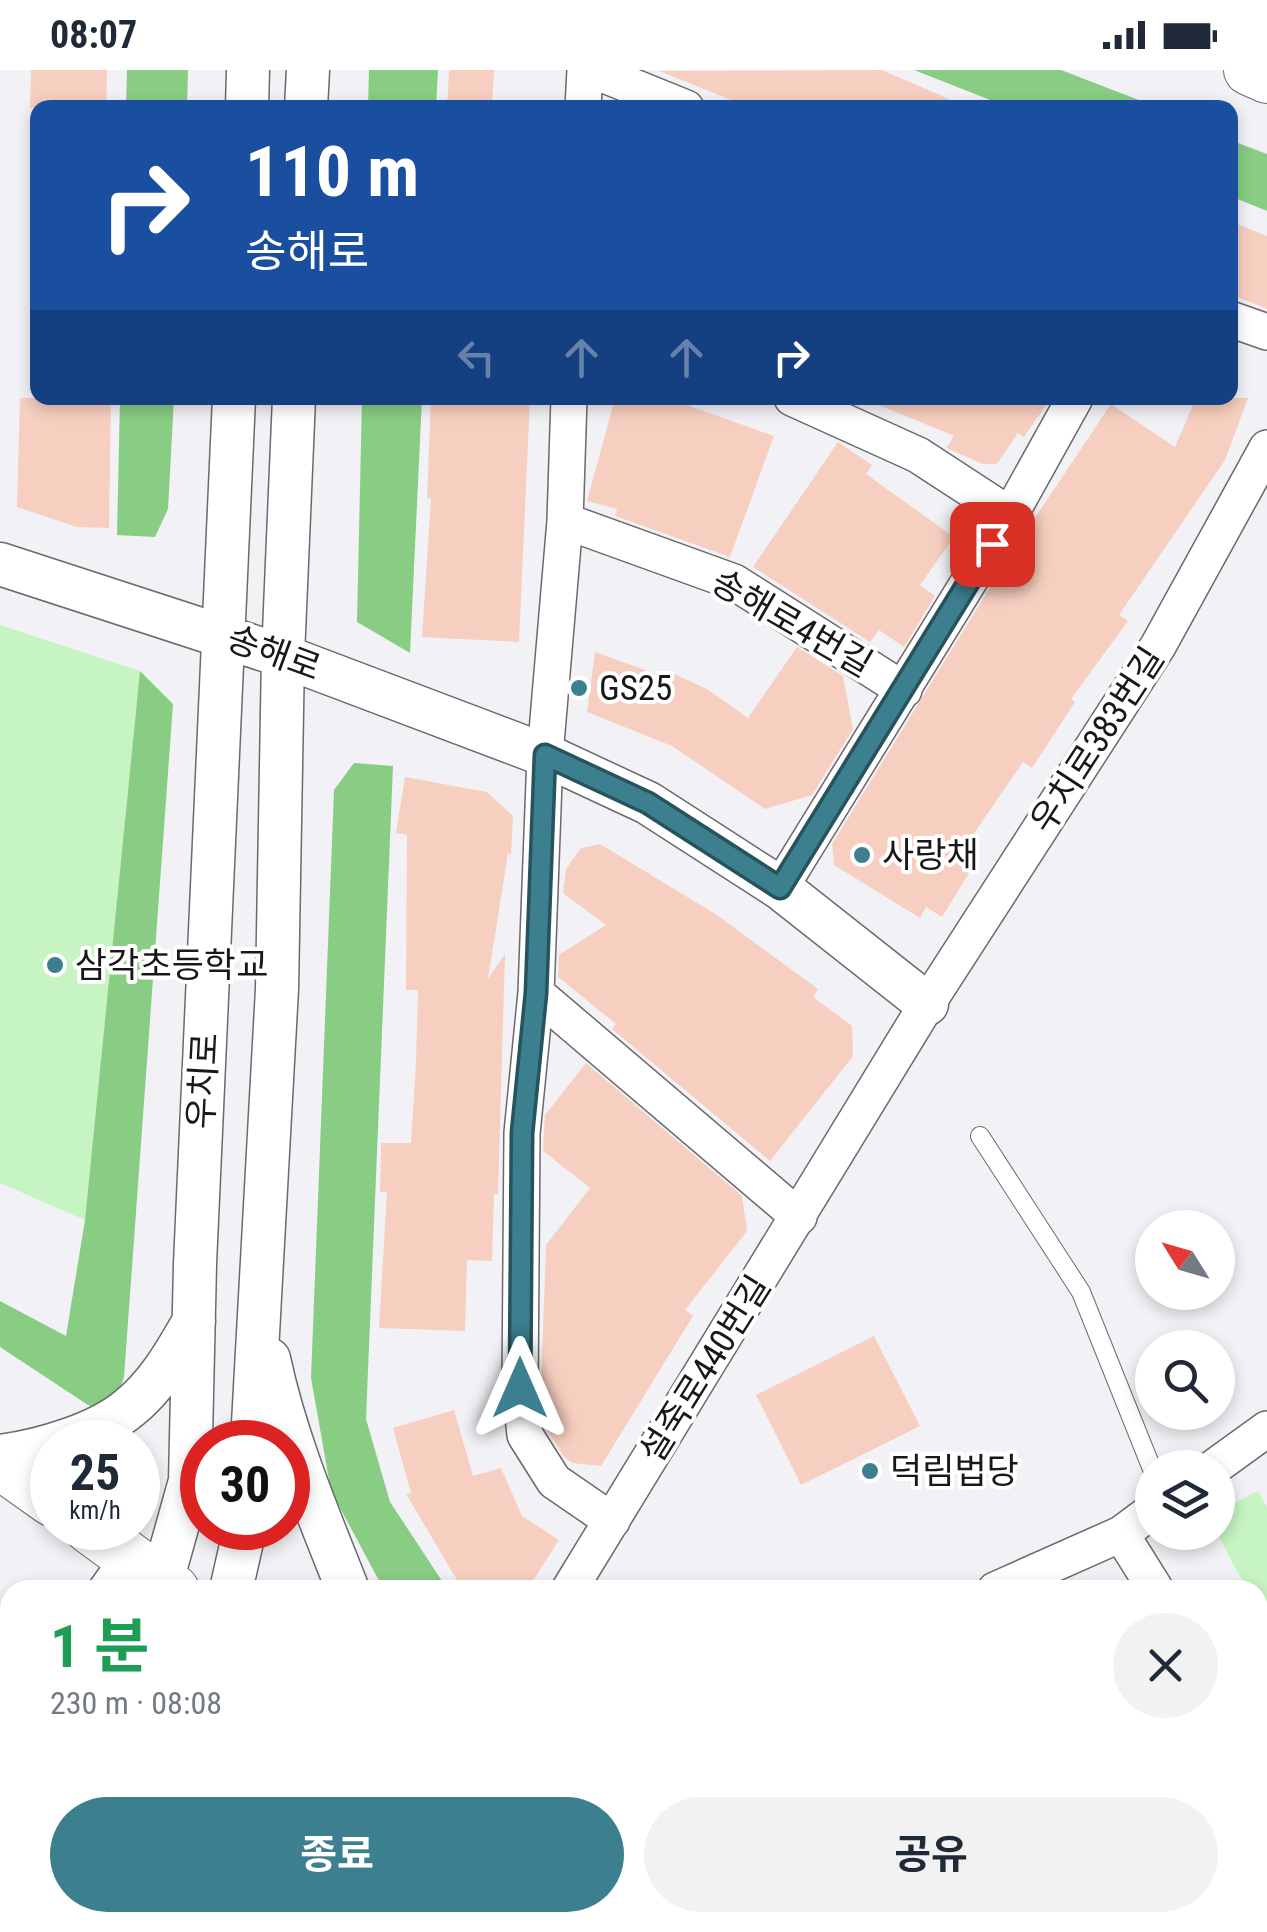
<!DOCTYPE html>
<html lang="ko">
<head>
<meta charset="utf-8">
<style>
  :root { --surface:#fff; --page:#f2f2f3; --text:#1f2937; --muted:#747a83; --accent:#3c7f8f }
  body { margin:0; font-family:"Roboto Condensed","Noto Sans KR",sans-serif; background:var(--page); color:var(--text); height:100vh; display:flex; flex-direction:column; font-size:38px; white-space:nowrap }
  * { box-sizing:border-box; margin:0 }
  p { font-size:32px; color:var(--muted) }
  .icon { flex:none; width:55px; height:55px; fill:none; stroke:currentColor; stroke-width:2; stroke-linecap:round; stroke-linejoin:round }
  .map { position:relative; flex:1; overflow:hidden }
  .side { position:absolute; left:0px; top:1510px; width:1268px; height:352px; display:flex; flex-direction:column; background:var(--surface); border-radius:30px 30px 0 0; box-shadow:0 5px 15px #0003 }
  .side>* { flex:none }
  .hud { position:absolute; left:30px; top:30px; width:1208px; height:305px; border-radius:20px; box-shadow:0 5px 15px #0003; background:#1a4fa0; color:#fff; overflow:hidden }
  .needle { width:65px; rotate:307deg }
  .tools { position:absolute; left:1135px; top:1140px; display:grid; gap:20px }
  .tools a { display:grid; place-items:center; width:100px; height:100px; border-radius:50%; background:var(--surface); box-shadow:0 5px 15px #0003; font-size:50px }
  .speed { position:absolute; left:30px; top:1350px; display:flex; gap:20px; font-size:50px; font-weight:700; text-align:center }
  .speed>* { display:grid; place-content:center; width:130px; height:130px; border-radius:50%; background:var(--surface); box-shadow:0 5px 15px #0003; line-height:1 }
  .speed small { font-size:25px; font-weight:400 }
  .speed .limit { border:15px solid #d22; background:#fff; color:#111 }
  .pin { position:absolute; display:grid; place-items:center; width:85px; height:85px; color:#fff; margin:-42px; border-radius:20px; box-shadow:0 5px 15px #0006 }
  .me { position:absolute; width:110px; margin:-55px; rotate:0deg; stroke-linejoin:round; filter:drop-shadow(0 0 8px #0008) }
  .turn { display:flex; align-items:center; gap:35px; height:210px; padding:0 50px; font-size:45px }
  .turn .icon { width:130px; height:130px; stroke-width:2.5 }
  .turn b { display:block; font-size:70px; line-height:85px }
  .lanes { display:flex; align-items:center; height:95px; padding:0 50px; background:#0003; justify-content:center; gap:50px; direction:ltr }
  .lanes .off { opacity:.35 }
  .round { display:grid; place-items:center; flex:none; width:105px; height:105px; border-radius:52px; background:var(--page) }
  .overview { display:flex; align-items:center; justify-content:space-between; height:170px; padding:0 50px }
  h1 { font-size:60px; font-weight:700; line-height:75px; color:#1e9e55 }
  .primary-button { display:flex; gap:20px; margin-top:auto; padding:20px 50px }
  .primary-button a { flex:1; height:115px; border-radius:60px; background:var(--accent); color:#fff; font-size:40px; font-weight:700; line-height:115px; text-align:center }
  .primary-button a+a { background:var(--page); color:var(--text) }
  .status { display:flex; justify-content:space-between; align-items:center; height:70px; padding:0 50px; background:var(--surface); direction:ltr }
  .status svg { height:28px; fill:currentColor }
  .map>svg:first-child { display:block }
</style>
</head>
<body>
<div class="status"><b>08:07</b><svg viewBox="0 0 49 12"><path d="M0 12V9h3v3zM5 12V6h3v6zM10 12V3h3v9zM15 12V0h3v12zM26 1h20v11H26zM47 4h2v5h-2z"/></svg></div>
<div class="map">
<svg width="1267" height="1862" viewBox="0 0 1267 1862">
  <rect width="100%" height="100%" fill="#f2f2f6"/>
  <path fill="#c6f4c2" d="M0,555L140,601L85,1150L0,1113Z
    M1258,1421L1267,1437V1558L1258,1540V1520H1247L1217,1463L1218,1441Z
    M10,1684V1761L0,1753V1698Z
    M470,1853L482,1862H141L129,1853Z"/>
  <path fill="#88cd83" d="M127,0H188L187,37H126Z
    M369,0H438L436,37H368Z
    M914,0H1061L1157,37H1008Z
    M1230,70L1267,84V141L1230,126Z
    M120,328H174L168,439L155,467L117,465Z
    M362,328H422L410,583L357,552Z
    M140,601L173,634L124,1307L112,1343L88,1335L0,1277V1231L66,1266L85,1150Z
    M354,693L393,696L366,1349L390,1432L448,1520H384L331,1421L311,1308L334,720Z
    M0,1753L10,1761V1852L129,1853L141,1862H0Z"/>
  <path fill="#f7cfc0" d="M31,0H107L106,38H30Z
    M449,0H494L492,38H447Z
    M882,0L970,38H728L731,30L659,1Z
    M1230,151L1267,166V239L1230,224Z
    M20,328H111L109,458L77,457L17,437Z
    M431,328H530L519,572L422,567L431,429L427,428Z
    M615,328H693L690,336L774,366L730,487L615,446L617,439L587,431Z
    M862,328H1051L1024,367L1018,363L997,394H983L946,378L954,366Z
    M1196,328H1248L1225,390L1119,545L1128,551L1071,629L1075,632L1032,698L1023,692L957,788L972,798L942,847L926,837L920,848L834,795L832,774L1008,488L1111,334L1175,377Z
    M838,372L872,395L866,404L954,467L920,515L935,526L904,577L879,560L870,572L753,497Z
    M797,577L843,606L853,659L812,725L765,739L672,676L587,642L595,582L667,608L670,602L707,619L748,648Z
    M405,707L487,722L513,746L511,785L508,783L488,909L505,884L498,1124H494L492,1191L467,1190L465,1261L379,1258L387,1122H380L381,1073H411L416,992L418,920H406L407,765L396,763Z
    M600,774L717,845L818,919L813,927L852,956L853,986L770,1091L612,959L616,954L558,907L559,885L606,855L563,823L566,799L581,778Z
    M586,993L742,1126L747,1161L685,1240L693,1246L601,1396L572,1393L564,1387L546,1358L541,1317L546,1175L590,1118L543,1081L545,1045Z
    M874,1266L920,1356L801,1415L756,1325Z
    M454,1340L473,1406L501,1398L522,1446L559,1470L527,1520H463L406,1424L411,1423L393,1358Z"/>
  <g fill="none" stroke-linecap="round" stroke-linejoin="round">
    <defs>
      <path id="service" d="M980,1066L1081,1222L1152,1399"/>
      <path id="minor" d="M592,0L686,38
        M583,38L585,0
        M1230,249L1267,262
        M569,328L565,451L545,685L536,923L522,1063L520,1318L525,1365L554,1411L612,1451
        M792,328L918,385L1010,445
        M565,451L734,512L904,620
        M780,818L1010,445L1075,328
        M536,923L799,1147
        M1213,1398L1267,1359
        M1121,1464L1156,1520
        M106,1520L130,1486
        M569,1520L927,934L1158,576L1267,378
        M995,1520L1121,1464L1152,1441
        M0,1666L10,1652
        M1258,1671L1264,1681
        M573,1852L574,1862"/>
      <path id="tertiary" d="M247,38L248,0
        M306,38L308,0
        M0,494L283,586L545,685L648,733L780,818L927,934
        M269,1289C286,1369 318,1444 348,1520
        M252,1372L277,919L283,586L294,328
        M0,1386C40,1381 98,1364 129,1338C158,1315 176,1282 194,1251
        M162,1511L190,1411L195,1194L234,328
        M231,1520L245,1458"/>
      <path id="secondary" d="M1249,0L1267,8
        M0,1394L52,1431
        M89,1458L174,1520
        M638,1852L647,1862"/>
    </defs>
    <use href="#service" stroke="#6a6a6d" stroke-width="20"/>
    <use href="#minor" stroke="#6a6a6d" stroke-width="38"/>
    <use href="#tertiary" stroke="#6a6a6d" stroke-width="45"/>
    <use href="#secondary" stroke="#6a6a6d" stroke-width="52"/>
    <use href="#service" stroke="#fff" stroke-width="18"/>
    <use href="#minor" stroke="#fff" stroke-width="35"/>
    <use href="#tertiary" stroke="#fff" stroke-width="42"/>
    <use href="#secondary" stroke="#fff" stroke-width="50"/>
  </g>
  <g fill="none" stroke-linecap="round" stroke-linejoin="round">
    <defs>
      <path id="route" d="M520,1318L522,1063L536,923L545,685L648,733L780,818L992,474"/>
    </defs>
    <use href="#route" stroke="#27535d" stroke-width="25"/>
    <use href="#route" stroke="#3c7f8f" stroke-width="18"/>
  </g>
  <g fill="#3c7f8f" stroke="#fff" stroke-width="4">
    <circle cx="579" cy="618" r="10"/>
    <circle cx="862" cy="785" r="10"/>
    <circle cx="55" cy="895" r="10"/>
    <circle cx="870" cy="1401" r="10"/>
  </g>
  <g text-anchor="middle" stroke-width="8" stroke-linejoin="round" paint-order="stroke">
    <g font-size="35" fill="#181819" stroke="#fff">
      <text transform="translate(792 553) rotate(30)" y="12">송해로4번길</text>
      <text transform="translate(274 583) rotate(20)" y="12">송해로</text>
      <text transform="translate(1097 670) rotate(-57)" y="12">우치로383번길</text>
      <text transform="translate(203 1011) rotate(-87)" y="12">우치로</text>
      <text transform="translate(705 1299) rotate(-58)" y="12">설죽로440번길</text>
    </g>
    <g font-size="35" fill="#181819" stroke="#fff" text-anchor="start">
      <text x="599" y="630">GS25</text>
      <text x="882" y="797">사랑채</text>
      <text x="75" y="907">삼각초등학교</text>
      <text x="890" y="1413">덕림법당</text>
    </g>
  </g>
</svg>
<div class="tools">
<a><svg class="needle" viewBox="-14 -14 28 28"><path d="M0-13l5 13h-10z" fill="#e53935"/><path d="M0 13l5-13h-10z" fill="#747a83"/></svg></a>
<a><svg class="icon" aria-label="search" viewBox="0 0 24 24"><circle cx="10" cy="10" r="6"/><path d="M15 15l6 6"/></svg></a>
<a><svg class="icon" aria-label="layers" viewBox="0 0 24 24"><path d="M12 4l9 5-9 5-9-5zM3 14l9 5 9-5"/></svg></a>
</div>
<div class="speed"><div>25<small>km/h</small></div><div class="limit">30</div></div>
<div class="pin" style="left:992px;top:474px;background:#d93025"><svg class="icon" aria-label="arrive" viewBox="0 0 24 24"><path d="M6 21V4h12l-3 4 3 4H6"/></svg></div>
<svg class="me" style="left:520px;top:1318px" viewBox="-20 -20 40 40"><path d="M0-17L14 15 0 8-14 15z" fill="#3c7f8f" stroke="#fff" stroke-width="4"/></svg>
<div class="hud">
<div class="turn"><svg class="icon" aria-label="right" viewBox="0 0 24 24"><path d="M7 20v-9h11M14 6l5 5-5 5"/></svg><div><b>110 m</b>송해로</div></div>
<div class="lanes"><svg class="icon off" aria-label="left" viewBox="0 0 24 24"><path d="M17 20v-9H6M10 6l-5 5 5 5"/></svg><svg class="icon off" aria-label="ahead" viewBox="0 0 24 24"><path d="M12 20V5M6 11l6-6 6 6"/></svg><svg class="icon off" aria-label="ahead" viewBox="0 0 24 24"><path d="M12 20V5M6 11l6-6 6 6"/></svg><svg class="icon" aria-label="right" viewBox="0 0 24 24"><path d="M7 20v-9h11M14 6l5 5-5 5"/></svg></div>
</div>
<section class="side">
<div class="overview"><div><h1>1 분</h1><p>230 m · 08:08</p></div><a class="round"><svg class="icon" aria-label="close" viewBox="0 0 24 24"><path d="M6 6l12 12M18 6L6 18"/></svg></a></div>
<div class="primary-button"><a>종료</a><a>공유</a></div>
</section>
</div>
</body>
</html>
